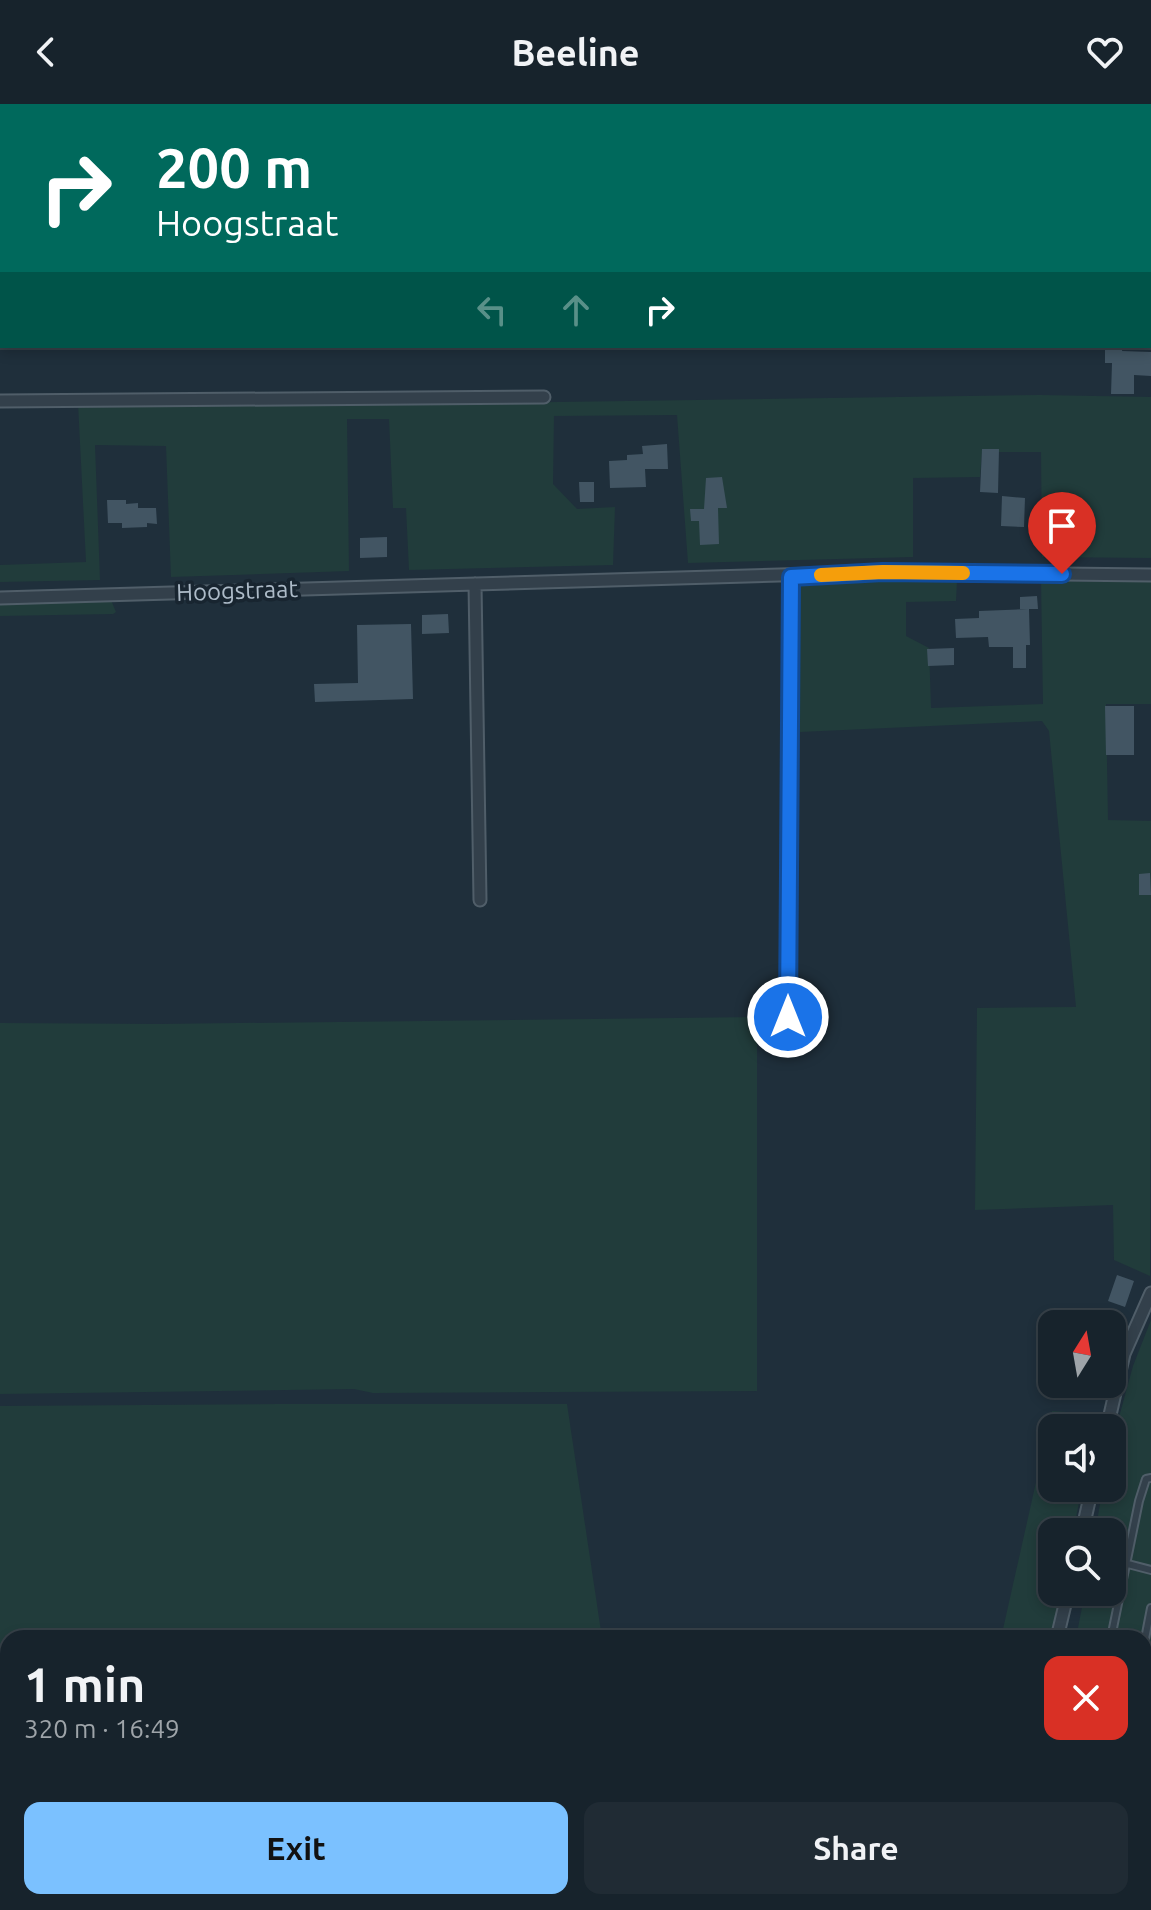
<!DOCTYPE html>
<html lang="en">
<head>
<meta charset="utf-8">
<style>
  :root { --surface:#17232c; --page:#202b34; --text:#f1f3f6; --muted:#9ea4a9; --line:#364048; --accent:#7bc1ff }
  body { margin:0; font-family:Ubuntu,sans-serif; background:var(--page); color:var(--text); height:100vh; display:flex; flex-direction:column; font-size:30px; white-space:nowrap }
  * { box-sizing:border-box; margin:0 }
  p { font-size:26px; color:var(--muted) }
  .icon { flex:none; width:44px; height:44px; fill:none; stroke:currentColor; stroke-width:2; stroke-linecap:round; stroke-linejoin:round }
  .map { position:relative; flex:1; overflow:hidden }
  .sheet { position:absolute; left:0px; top:1526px; width:1152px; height:280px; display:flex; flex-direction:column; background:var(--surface); border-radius:24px 24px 0 0; box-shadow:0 4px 12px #0003,0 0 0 2px var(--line) }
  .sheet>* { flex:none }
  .guide { position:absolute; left:0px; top:0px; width:1152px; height:244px; box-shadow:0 4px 12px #0003,0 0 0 2px var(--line); background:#00695c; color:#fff; overflow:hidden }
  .needle { width:52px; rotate:11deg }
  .controls { position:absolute; left:1038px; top:1206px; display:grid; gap:16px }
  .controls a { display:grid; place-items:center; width:88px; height:88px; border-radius:16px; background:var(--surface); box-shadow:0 4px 12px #0003,0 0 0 2px var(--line); font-size:40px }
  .pin { position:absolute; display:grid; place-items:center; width:68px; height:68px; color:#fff; margin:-82px -34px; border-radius:50% 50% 50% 0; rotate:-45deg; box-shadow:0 0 8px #0007 }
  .pin .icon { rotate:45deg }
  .me { position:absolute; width:88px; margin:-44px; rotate:0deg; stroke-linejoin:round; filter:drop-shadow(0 0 6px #0008) }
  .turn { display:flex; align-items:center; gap:28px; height:168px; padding:0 24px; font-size:36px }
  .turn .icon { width:104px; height:104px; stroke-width:2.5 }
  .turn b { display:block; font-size:56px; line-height:68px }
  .lanes { display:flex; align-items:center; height:76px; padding:0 24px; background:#0003; justify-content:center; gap:40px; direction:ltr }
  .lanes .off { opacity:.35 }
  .round { display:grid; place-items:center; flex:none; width:84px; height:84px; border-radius:16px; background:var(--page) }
  .head { display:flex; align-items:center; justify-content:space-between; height:136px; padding:0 24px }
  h1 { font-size:48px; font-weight:600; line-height:60px }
  .button { display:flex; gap:16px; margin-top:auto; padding:16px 24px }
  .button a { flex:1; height:92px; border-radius:16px; background:var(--accent); color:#111; font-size:32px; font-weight:600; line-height:92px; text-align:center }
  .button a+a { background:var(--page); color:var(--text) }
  header { display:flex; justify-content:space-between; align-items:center; height:104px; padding:0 24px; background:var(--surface); font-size:36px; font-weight:600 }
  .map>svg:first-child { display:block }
</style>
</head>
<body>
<header><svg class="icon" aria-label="back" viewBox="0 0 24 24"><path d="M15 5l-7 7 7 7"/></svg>Beeline<svg class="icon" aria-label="heart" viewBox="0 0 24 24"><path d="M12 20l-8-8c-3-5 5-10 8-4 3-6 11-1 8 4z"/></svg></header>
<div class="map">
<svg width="1151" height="1806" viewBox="0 0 1151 1806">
  <rect width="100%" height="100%" fill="#1f2f3b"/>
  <path fill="#213c3b" d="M1040,291L1151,293V454L1042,453L1041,348H982L980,373L913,374V453L688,459L677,311L554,312L553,380L577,405L615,403L613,461L409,466L406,404H393L389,315H347L349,467L171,473L166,342L95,341L100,476L0,478V461L86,458L78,299H488Z
    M957,477L956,497L906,498V532L929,544L931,604L1043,600L1041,477L1151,478V600H1106L1108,716L1151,717L1150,1172L1114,1156L1113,1101L975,1106L977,904L1076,903L1049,627L1042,617L800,628L797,479Z
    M111,496L116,508L113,510L0,512V499Z
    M757,913V1287L373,1289L354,1285L0,1290V919L159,920Z
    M1151,1216V1806H1006V1798H1144V1534H1076L1085,1488H1112V1428H1095L1103,1384H1112V1339L1133,1262Z
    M279,1300H567L602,1534H8V1798H658L660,1806H0V1302Z
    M1052,1307L1098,1310L1095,1324H1052V1384H1082L1073,1428H1052V1488H1061L1052,1534H1001Z"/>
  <path fill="#425563" d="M1105,242H1123L1122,247L1151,248V272L1134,271V290H1111L1112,259H1105Z
    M667,340L668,365H645L646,383L610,384L609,357L627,356V351L643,350L642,342Z
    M982,345H999L998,389L980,388Z
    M722,373L727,404H718L719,440L700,441L699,417H691L690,405H704L706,374Z
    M579,378H594V398H580Z
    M1002,392L1025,394L1024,423L1001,422Z
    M107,396H126V400L138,399V404H156L157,420L147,419V423L122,424V419H108Z
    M387,433V453L360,454V434Z
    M1037,492L1038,505H1020V493Z
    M1029,505L1030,541H1026V564H1013V543H989L988,533L956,534L955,515L979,514V507Z
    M448,510L449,529L422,530V511Z
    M411,520L413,595L315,598L314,580L358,579L357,521Z
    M954,544V561L928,562L927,545Z
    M1105,602H1134V651H1106Z
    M1150,769L1151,791H1139V770Z
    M1117,1171L1134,1177L1125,1203L1108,1197Z"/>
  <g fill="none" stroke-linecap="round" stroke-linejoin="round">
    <defs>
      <path id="lane" d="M1124,1459L1151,1466
        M1111,1534L1139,1397L1146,1375L1151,1374
        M1144,1540L1151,1504
        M1144,1608H1151"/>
      <path id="street" d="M1135,0L1136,2
        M1150,5H1151
        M1150,33L1151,36
        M0,297L544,293
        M475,480L480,796
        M0,494L883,468L1151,471
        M788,913L791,473
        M1107,1324L1124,1250L1151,1189
        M1082,1428L1092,1384
        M1057,1534L1068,1488
        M996,1806L997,1798"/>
    </defs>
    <use href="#lane" stroke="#505e69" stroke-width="10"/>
    <use href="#street" stroke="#505e69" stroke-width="15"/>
    <use href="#lane" stroke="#33404b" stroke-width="6"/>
    <use href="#street" stroke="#33404b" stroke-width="11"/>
  </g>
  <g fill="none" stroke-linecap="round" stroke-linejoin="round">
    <defs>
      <path id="route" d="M788,913L791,473L883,468L1062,470"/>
    </defs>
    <use href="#route" stroke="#114b97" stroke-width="20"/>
    <use href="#route" stroke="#1a73e8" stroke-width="14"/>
    <path stroke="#f59e0b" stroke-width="14" d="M821,471L883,468L963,469"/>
  </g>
  <g text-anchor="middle" stroke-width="7" stroke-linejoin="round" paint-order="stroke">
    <g font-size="24" fill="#adbbc8" stroke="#182530">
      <text transform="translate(237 487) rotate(-2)" y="8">Hoogstraat</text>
    </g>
  </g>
</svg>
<div class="controls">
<a><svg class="needle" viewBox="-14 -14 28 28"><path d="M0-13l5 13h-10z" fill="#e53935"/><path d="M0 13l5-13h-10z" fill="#9ea4a9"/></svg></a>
<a><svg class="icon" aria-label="sound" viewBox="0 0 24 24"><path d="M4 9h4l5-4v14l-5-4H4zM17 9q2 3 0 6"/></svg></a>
<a><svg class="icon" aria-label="search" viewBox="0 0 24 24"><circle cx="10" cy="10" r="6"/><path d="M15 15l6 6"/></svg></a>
</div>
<div class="pin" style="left:1062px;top:470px;background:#d93025"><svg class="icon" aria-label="arrive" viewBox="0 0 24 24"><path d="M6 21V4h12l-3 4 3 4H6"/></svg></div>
<svg class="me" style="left:788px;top:913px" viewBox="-20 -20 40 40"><circle r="17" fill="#1a73e8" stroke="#fff" stroke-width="3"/><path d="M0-11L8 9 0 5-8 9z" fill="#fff"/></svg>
<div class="guide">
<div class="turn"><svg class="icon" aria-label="right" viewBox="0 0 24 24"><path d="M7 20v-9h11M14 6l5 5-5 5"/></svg><div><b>200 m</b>Hoogstraat</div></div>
<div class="lanes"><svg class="icon off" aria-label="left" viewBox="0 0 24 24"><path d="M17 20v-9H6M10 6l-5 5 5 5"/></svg><svg class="icon off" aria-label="ahead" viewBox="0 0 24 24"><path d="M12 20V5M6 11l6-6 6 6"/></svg><svg class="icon" aria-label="right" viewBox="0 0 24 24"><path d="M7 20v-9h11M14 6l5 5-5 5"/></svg></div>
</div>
<section class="sheet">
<div class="head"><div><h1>1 min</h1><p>320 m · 16:49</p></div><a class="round" style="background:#d93025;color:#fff"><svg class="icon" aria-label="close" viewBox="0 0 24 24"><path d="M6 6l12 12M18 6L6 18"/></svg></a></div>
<div class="button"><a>Exit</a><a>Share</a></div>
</section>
</div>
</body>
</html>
